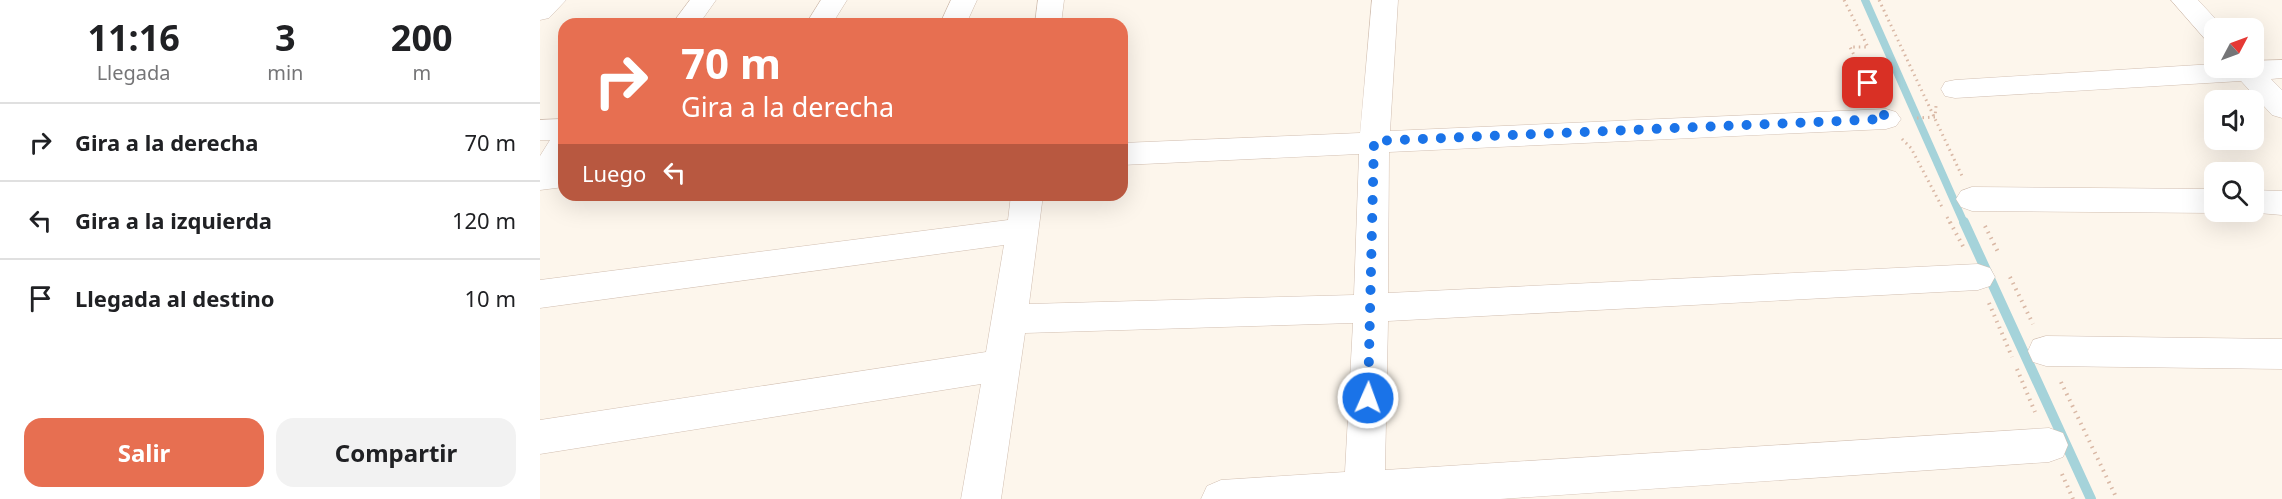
<!DOCTYPE html>
<html lang="es">
<head>
<meta charset="utf-8">
<style>
  :root { --surface:#fff; --page:#f2f2f2; --text:#202124; --muted:#757577; --line:#e0e0e0; --accent:#e76f51 }
  body { margin:0; font-family:"Noto Sans",sans-serif; background:var(--page); color:var(--text); height:100vh; display:flex; flex-direction:column; font-size:22px; white-space:nowrap }
  * { box-sizing:border-box; margin:0 }
  p { font-size:20px; color:var(--muted) }
  .icon { flex:none; width:33px; height:33px; fill:none; stroke:currentColor; stroke-width:2; stroke-linecap:round; stroke-linejoin:round }
  .map { position:relative; flex:1; overflow:hidden }
  .sheet { display:flex; flex-direction:column; background:var(--surface); width:540px }
  .sheet>* { flex:none }
  .hud { position:absolute; left:18px; top:18px; width:570px; height:183px; border-radius:18px; box-shadow:0 6px 24px #0002; background:#e76f51; color:#fff; overflow:hidden }
  .needle { width:39px; rotate:49deg }
  .buttons { position:absolute; left:1664px; top:18px; display:grid; gap:12px }
  .buttons a { display:grid; place-items:center; width:60px; height:60px; border-radius:12px; background:var(--surface); box-shadow:0 6px 24px #0002; font-size:30px }
  .pin { position:absolute; display:grid; place-items:center; width:51px; height:51px; color:#fff; margin:-26px; border-radius:12px; box-shadow:0 3px 9px #0006 }
  .me { position:absolute; width:66px; margin:-33px; rotate:2deg; stroke-linejoin:round; filter:drop-shadow(0 0 4px #0008) }
  .turn { display:flex; align-items:center; gap:21px; height:126px; padding:0 24px; font-size:27px }
  .turn .icon { width:78px; height:78px; stroke-width:2.5 }
  .turn b { display:block; font-size:42px; line-height:51px }
  .then { display:flex; align-items:center; height:57px; padding:0 24px; background:#0003; gap:12px; font-size:22px }
  .eta { display:flex; justify-content:space-evenly; align-items:center; height:102px; text-align:center }
  .eta b { font-size:36px; font-weight:700; line-height:42px }
  .action { display:flex; gap:12px; margin-top:auto; padding:12px 24px }
  .action a { flex:1; height:69px; border-radius:18px; background:var(--accent); color:#fff; font-size:24px; font-weight:700; line-height:69px; text-align:center }
  .action a+a { background:var(--page); color:var(--text) }
  ul { padding:0; list-style:none }
  li { display:flex; align-items:center; gap:18px; height:78px; padding:0 24px; border-top:2px solid var(--line) }
  li div { flex:1 }
  li b { display:block; font-size:22px }
  li em { font-style:normal }
  main { display:flex; flex:1; min-height:0 }
  .map>svg:first-child { display:block }
</style>
</head>
<body>
<main>
<section class="sheet">
<div class="eta">
<div><b>11:16</b><p>Llegada</p></div>
<div><b>3</b><p>min</p></div>
<div><b>200</b><p>m</p></div>
</div>
<ul>
<li><svg class="icon" aria-label="right" viewBox="0 0 24 24"><path d="M7 20v-9h11M14 6l5 5-5 5"/></svg><div><b>Gira a la derecha</b></div><em>70 m</em></li>
<li><svg class="icon" aria-label="left" viewBox="0 0 24 24"><path d="M17 20v-9H6M10 6l-5 5 5 5"/></svg><div><b>Gira a la izquierda</b></div><em>120 m</em></li>
<li><svg class="icon" aria-label="arrive" viewBox="0 0 24 24"><path d="M6 21V4h12l-3 4 3 4H6"/></svg><div><b>Llegada al destino</b></div><em>10 m</em></li>
</ul>
<div class="action"><a>Salir</a><a>Compartir</a></div>
</section>
<div class="map">
<svg width="1742" height="499" viewBox="0 0 1742 499">
  <rect width="100%" height="100%" fill="#fdf6ec"/>
  <g fill="none" stroke-linecap="round" stroke-linejoin="round">
    <path stroke="#a5d3da" stroke-width="8" d="M1325,0L1424,223"/>
    <path stroke="#a5d3da" stroke-width="10" d="M1424,222L1551,499"/>
    <defs>
      <path id="minor" d="M0,0H26L9,18L0,20Z
        M150,0H176L159,24H132Z
        M281,0H307L292,24H266Z
        M411,0H437L426,24H400Z
        M498,0H524L521,24H495Z
        M832,0H858L850,131L1346,109L1356,112L1361,119L1356,126L1346,129L849,152L848,293L1438,264L1450,268L1455,277L1450,286L1438,290L848,321L845,470L1509,428L1523,433L1528,445L1523,457L1509,462L960,499H661L667,486L681,480L805,472L813,323L485,333L461,499H421L441,384L0,454V420L446,352L464,245L0,308V280L468,220L471,195H503L489,304L814,295L819,154L582,165V143L820,133Z
        M1631,0H1658L1684,28H1674V41L1665,39Z
        M1742,60V78L1731,79L1742,90V118L1732,115L1701,81L1415,98L1405,96L1401,89L1405,82L1415,80L1674,64V68H1713V61Z
        M24,119V187L0,190V156L10,140H0V120Z
        M1432,187L1674,189V212H1678L1674,213L1432,211L1421,207L1416,199L1421,191Z
        M1713,190L1742,191V215L1706,212H1713Z
        M1506,336L1742,339V369L1506,366L1493,362L1488,351L1493,340Z"/>
    </defs>
    <use href="#minor" stroke="#d1beb0" stroke-width="1"/>
    <path stroke="#d9b8a5" stroke-width="3" stroke-dasharray="1.5 4" stroke-linecap="butt" d="M1304,0L1328,47H1310L1334,95
      M1339,0L1422,176
      M1377,118L1395,117L1396,106
      M1362,139L1371,148L1402,207
      M1407,217L1410,223"/>
    <path stroke="#d9b8a5" stroke-width="4" stroke-dasharray="1.5 5" stroke-linecap="butt" d="M1410,222L1425,250
      M1445,226L1459,254
      M1470,277L1493,324
      M1449,303L1472,357
      M1477,369L1495,412
      M1521,382L1577,499
      M1522,474L1533,499"/>
    <use href="#minor" fill="#fff" fill-rule="evenodd"/>
  </g>
  <g fill="none" stroke-linecap="round" stroke-linejoin="round">
    <path stroke="#1a73e8" stroke-width="10" stroke-dasharray="0 18" d="M828,398L834,141L1346,119L1328,83"/>
  </g>
</svg>
<div class="buttons">
<a><svg class="needle" viewBox="-14 -14 28 28"><path d="M0-13l5 13h-10z" fill="#e53935"/><path d="M0 13l5-13h-10z" fill="#757577"/></svg></a>
<a><svg class="icon" aria-label="sound" viewBox="0 0 24 24"><path d="M4 9h4l5-4v14l-5-4H4zM17 9q2 3 0 6"/></svg></a>
<a><svg class="icon" aria-label="search" viewBox="0 0 24 24"><circle cx="10" cy="10" r="6"/><path d="M15 15l6 6"/></svg></a>
</div>
<div class="pin" style="left:1328px;top:83px;background:#d93025"><svg class="icon" aria-label="arrive" viewBox="0 0 24 24"><path d="M6 21V4h12l-3 4 3 4H6"/></svg></div>
<svg class="me" style="left:828px;top:398px" viewBox="-20 -20 40 40"><circle r="17" fill="#1a73e8" stroke="#fff" stroke-width="3"/><path d="M0-11L8 9 0 5-8 9z" fill="#fff"/></svg>
<div class="hud">
<div class="turn"><svg class="icon" aria-label="right" viewBox="0 0 24 24"><path d="M7 20v-9h11M14 6l5 5-5 5"/></svg><div><b>70 m</b>Gira a la derecha</div></div>
<div class="then">Luego<svg class="icon" aria-label="left" viewBox="0 0 24 24"><path d="M17 20v-9H6M10 6l-5 5 5 5"/></svg></div>
</div>
</div>
</main>
</body>
</html>
